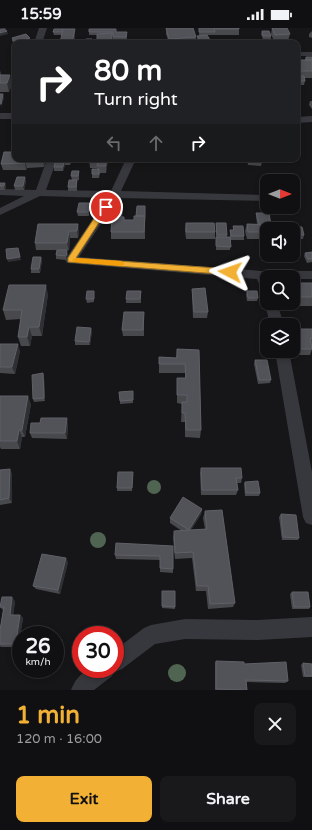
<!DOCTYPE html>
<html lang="en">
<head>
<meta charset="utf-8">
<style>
  :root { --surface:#101012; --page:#19191b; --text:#f1f3f6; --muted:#9c9d9f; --line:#303032; --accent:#f2b134 }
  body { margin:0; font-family:"Varela Round",sans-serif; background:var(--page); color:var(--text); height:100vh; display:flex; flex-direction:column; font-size:15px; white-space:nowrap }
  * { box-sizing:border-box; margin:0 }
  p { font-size:13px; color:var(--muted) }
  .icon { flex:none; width:22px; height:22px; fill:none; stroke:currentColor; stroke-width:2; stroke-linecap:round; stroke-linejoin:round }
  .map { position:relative; height:662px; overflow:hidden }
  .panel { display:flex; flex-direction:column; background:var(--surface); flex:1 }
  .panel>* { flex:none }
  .top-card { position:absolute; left:12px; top:12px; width:288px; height:122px; border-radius:8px; box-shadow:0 2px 6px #0003,0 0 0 1px var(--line); background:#202124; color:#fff; overflow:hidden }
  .needle { width:26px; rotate:90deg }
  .buttons { position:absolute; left:260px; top:146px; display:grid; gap:8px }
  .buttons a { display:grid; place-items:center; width:40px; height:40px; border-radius:8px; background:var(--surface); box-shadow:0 2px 6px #0003,0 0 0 1px var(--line); font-size:20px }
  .speed { position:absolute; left:12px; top:598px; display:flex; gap:8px; font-size:20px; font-weight:700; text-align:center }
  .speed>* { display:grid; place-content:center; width:52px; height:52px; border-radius:50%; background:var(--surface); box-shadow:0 2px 6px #0003,0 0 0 1px var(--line); line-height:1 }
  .speed small { font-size:10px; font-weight:400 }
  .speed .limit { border:6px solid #d22; background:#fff; color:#111 }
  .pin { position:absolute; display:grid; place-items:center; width:34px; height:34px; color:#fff; margin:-17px; border:2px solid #fff; border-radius:50%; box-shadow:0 1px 4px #0007 }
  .me { position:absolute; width:44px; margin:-22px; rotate:274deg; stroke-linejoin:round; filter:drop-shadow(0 0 3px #0008) }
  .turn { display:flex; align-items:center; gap:14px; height:84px; padding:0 16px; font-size:18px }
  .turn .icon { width:52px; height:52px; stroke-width:2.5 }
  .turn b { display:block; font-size:28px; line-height:34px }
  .lanes { display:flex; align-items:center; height:38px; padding:0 16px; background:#0003; justify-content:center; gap:20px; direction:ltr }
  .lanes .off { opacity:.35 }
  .round { display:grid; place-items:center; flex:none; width:42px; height:42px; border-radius:8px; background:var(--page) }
  .headline { display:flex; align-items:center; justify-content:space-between; height:68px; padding:0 16px }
  h1 { font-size:24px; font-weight:700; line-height:30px; color:var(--accent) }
  .primary-button { display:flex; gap:8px; margin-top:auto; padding:8px 16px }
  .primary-button a { flex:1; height:46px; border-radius:8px; background:var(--accent); color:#111; font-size:16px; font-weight:700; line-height:46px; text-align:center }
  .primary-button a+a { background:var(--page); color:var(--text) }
  .status { display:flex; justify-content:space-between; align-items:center; height:28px; padding:0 20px; background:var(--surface); direction:ltr }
  .status svg { height:11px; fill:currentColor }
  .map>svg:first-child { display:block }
</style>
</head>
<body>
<div class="status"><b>15:59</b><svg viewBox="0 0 49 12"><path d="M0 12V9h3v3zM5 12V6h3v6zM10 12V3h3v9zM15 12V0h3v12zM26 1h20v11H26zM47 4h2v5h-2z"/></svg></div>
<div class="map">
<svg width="312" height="662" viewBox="0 0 312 662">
  <rect width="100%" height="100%" fill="#161618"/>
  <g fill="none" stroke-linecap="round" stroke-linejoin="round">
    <path fill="#37383d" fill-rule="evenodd" d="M39,0H47L42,15H34Z
      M297,24H312V28H297Z
      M0,85H15V91H0Z
      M312,88V94L297,95V89Z
      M47,131H57L46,162L111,163L126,131H136L121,163L267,167V173L118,170L79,229L262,243H312V251H293V249H267V267L263,265L257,251L67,235L65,232L67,229L107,170L40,168L0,187V180L24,168L0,167V161L36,162Z
      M293,167L298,168L299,170L298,172L293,173Z
      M267,271V275H277L284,297H270L265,275Z
      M275,323H289L312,444V497L306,495L303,489Z
      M312,589V609L258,612L185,611L155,616L122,641L114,644L112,648L94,662H71C81,638 93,641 115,641V622L144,600L151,597L185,591L258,592Z"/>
  </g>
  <g fill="#506452">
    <circle cx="154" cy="459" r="7"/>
    <circle cx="98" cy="512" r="8"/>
    <circle cx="177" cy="645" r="9"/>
  </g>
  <path fill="#47494d" d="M166,0L196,9V15H169L166,6Z
    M199,0H239V7H199Z
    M272,0H287L290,6L288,13H274L271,6Z
    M54,1L75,7L74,15H60L62,7H54L53,4Z
    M116,1V4L127,7V13H113V7H112V15H97V7H89V4Z
    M262,3L271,8V11H263L261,6Z
    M312,3V10L309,9V6Z
    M197,8L210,15H199L197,11Z
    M12,10H30V13L23,15H15V16L12,13Z
    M306,29H312V50H304L305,53L304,57H297V32H305Z
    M0,42L1,47L12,56L9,64H0Z
    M310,73H312V81L309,77Z
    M4,124L46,131L44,139L27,140L26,142H3L1,136Z
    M56,131H72V132L70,137H65L63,143H54V139Z
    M76,131H83V135H76Z
    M89,131H108L106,145H100L99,150H92V146L97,141V140H90Z
    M247,131H261L262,134L261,138L248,137Z
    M79,143V152H77V163H68V159L72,152L71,148Z
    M26,153L24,162H15L14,158Z
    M0,155L6,158L5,162H0Z
    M95,175V183H89V188H78L77,184Z
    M145,178V211H111V204L114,189V186L123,179L122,189L125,192H134L136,188Z
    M256,185L271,197L267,201V211H247L245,203L247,196H257L256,188Z
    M186,195L215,204V211H186L185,202Z
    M216,195L227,207V209H230V202H233V198L244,208V212H231L230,222H216Z
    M38,196L79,203L78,210H70L69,222H65L68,226L66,232L56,231V227L57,222H36L35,215Z
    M293,199L304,207L303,211H295L296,217L295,220H293V201H292Z
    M312,224V234L307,235L304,228L305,225Z
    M41,229L42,233L40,245H31V241Z
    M293,255H312V278H296L294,273H293Z
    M192,261L208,284L207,290H193L192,267Z
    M94,263V274L87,275L86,271Z
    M141,263V275H126V271Z
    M247,263L258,270L257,273H247L246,266Z
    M48,266L42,308H32L30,318H21L18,309L21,291L6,292L3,282Z
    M144,284V308H123L122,302Z
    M296,301H312V317H311L312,321L310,327H297L294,307Z
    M92,303L90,317H75V313Z
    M0,316L20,323L15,346L0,345Z
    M177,321L199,322L201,402L200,410L185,409V394H181L182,376L177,375V350H185V345H159V329L176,330Z
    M255,332L271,352L270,355L258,356L254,336Z
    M43,345L44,349L45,373L34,374L33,371Z
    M133,363V375L120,376V373Z
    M0,368L31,376L25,409H22L20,421H1L0,419Z
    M40,395L68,396L67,411L32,410L30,405Z
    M201,440L242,450L241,455H237L238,462L236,467H201L200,445Z
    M0,442L12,446V475L0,477Z
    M133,447L132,463H117V460Z
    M245,454L260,465L259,468H245L244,456Z
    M202,481L201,486L191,502L205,501L203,490L205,483L235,575L233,579L208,581L206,563H196L192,530L175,531L173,510L174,503H182L170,495V490Z
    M281,486L299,510L298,512H282L279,489Z
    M173,518V545L160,544V532L116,531L115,527Z
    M68,534L60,566L36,561L33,558Z
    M162,563H175V581L162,580Z
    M292,564L310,579L309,581H292L290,566Z
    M15,573L13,587H20L23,590L20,607H21V619H1L0,618V602L3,582L0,579Z
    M216,633L244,636L288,653L285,655L246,654L247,662H215V635Z
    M303,635L312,636V649H303L301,637Z"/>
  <path fill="#2f3033" d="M0,0H6V1L0,3Z
    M75,1V7L74,15H72Z
    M7,3L8,6L0,8V5Z
    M30,10V13L23,15H16L15,14Z
    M200,12H210V15H200Z
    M10,47L12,56L9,64L7,55Z
    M3,66L4,70L1,80V76Z
    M43,131H46L44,139L43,132Z
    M106,131H108V132L106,145Z
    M25,133L27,140L26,142L25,135Z
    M64,133L65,137L63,143V139Z
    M25,149L26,153L24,162L23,158Z
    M5,155L6,158L5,162L4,158Z
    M78,196L79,203L78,210L77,203Z
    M69,203L70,210L69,222L67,215Z
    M18,220L21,232L8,234L7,231Z
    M67,222L68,226L66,232V228Z
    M41,229L42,233L40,245L39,241Z
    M46,257L48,266L42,308L39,299Z
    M29,299L32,308L30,318L27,309Z
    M91,300L92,303L90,317L89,314Z
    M18,316L20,323L15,346L12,339Z
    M43,345L44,349L45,373L44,370Z
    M28,368L31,376L25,409L22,402Z
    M67,390L68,396L67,411L65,405Z
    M19,402L22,409L20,421L17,413Z
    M10,441L12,446V475L9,470Z
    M202,481L201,486L188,507L189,502Z
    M66,530L68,534L60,566L58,562Z
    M12,569L15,573L13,590L10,587Z
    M20,587L23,590L20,610L17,607Z
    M61,611L63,613L61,636L60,635Z"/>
  <path fill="#525359" stroke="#5f6168" d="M166,0H193L196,9L169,11Z
    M199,0H214L215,4H199Z
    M215,0H239V1H215Z
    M272,0H287L290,6L275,7Z
    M4,1L7,3L0,5V2Z
    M54,1H63L62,4H53Z
    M63,1H75L72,15H60Z
    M89,1H116V4H127L126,9H113V4H89Z
    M262,3H269L271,8H263Z
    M112,5V14H97V6Z
    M26,6L30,10L15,14L12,10Z
    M207,7L210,12H200L197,8Z
    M86,11H92L93,15H87Z
    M306,29H312V32H306Z
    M297,32H312V43H297Z
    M0,47H10L7,55H0Z
    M297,48H304L305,53H297Z
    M0,66H3L1,76H0Z
    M4,124H15V131H43V132L25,133V135L1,136Z
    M56,131H70V133H64L63,139H54Z
    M89,131H106V138H97L98,133H89Z
    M248,131H261L262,134H248Z
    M92,141H99V146H92Z
    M72,143H79L78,148H71Z
    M17,149H25L23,158H14Z
    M69,152H77L76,159H68Z
    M0,155H5L4,158H0Z
    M79,175H95V179H89L88,184H77Z
    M115,176H122V186H114Z
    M137,178H145V188H136Z
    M256,185H269L271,197L259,196Z
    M112,188L124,189V192H134V188H145L144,204H111Z
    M186,195H214L215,204H186Z
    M216,195H226L227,207H217Z
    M38,196H78L77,203H69L67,215H35Z
    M247,196L274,197V201H267V204H248Z
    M233,198H243L244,208H231L230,202H234Z
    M293,199H302L304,207H295Z
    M216,209H230L231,219L216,218Z
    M293,209H294L296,217H293Z
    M18,220L20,229L7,231L6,221Z
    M57,222H67L66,228L56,227Z
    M312,224V231H308L305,225Z
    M33,229H41L39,241H31Z
    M293,255H312V269H298L297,264H293Z
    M9,257H46L39,299H29L27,309H18L22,282H3Z
    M205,260L208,284H194L192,261Z
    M87,263H94V271H86Z
    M127,263H141L140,271H126Z
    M247,263H257L258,270H248Z
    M124,284H144L143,302H122Z
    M77,299L91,300L89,314L75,313Z
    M296,301H312V311L310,310L312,321H299Z
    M0,316H18L12,339H0Z
    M177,321L199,322L201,402H186L185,385H182V374H187V367H177V350H186L185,336H159V329L177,330Z
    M255,332H267L271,352H259Z
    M43,345L44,370L33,371L32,347Z
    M133,363V372L120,373L119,364Z
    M0,368H28L22,402H19L17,413H0Z
    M41,390H67L65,405H30L31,395H40Z
    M201,440H241L242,450H236L238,462H202Z
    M10,441L9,470L0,472V442Z
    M118,444H133L132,460H117Z
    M258,453L260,465H246L245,454Z
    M183,469L202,481L189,502L170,490Z
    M222,482L235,575L210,576L208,558H197L193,524L175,525L174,503L207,501L205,483Z
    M281,486L296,487L299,510L283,509Z
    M116,515L173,518V541L160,540V528L115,527Z
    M42,526L66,530L58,562L33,558Z
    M162,563H175V579L162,578Z
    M292,564H308L310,579H294Z
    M2,569H12L10,587H20L17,607H21V616H0V602L4,579H0Z
    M55,611H61L60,635H55Z
    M216,633L244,634V636L286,634L288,653L246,652L247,662L216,661Z
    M303,635L312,636V648H305Z"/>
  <path fill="#f2b134" stroke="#9d7322" d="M103,177H108L109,179L76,230L230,241L234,244L230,247L68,234V230Z"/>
  <path fill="#f59e0b" d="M76,230L121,233L125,236L121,238L74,234L72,232Z"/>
</svg>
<div class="buttons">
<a><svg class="needle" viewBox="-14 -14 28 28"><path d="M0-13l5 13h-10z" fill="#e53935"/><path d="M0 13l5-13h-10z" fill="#9c9d9f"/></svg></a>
<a><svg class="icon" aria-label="sound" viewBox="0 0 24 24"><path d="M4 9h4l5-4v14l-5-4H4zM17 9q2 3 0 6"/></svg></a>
<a><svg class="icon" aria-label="search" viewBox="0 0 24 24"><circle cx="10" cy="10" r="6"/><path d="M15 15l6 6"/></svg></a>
<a><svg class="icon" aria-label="layers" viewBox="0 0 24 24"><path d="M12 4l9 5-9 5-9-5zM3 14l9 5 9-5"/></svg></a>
</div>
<div class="speed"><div>26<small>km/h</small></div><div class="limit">30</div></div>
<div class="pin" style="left:106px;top:179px;background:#d93025"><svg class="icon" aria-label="arrive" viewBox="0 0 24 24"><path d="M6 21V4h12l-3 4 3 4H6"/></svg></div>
<svg class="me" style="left:230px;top:244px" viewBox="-20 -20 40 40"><path d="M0-17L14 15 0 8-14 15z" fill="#f2b134" stroke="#fff" stroke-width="4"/></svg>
<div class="top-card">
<div class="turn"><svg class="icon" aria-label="right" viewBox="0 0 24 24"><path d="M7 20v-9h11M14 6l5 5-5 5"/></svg><div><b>80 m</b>Turn right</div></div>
<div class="lanes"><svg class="icon off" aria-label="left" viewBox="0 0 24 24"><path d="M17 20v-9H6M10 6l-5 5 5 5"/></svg><svg class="icon off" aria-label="ahead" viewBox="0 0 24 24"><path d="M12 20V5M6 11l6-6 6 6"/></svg><svg class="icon" aria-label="right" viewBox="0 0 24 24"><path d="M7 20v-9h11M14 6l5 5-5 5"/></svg></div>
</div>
</div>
<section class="panel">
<div class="headline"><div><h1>1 min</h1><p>120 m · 16:00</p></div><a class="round"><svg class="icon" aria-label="close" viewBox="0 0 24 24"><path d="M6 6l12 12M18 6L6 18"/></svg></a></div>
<div class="primary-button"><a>Exit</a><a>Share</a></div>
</section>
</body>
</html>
